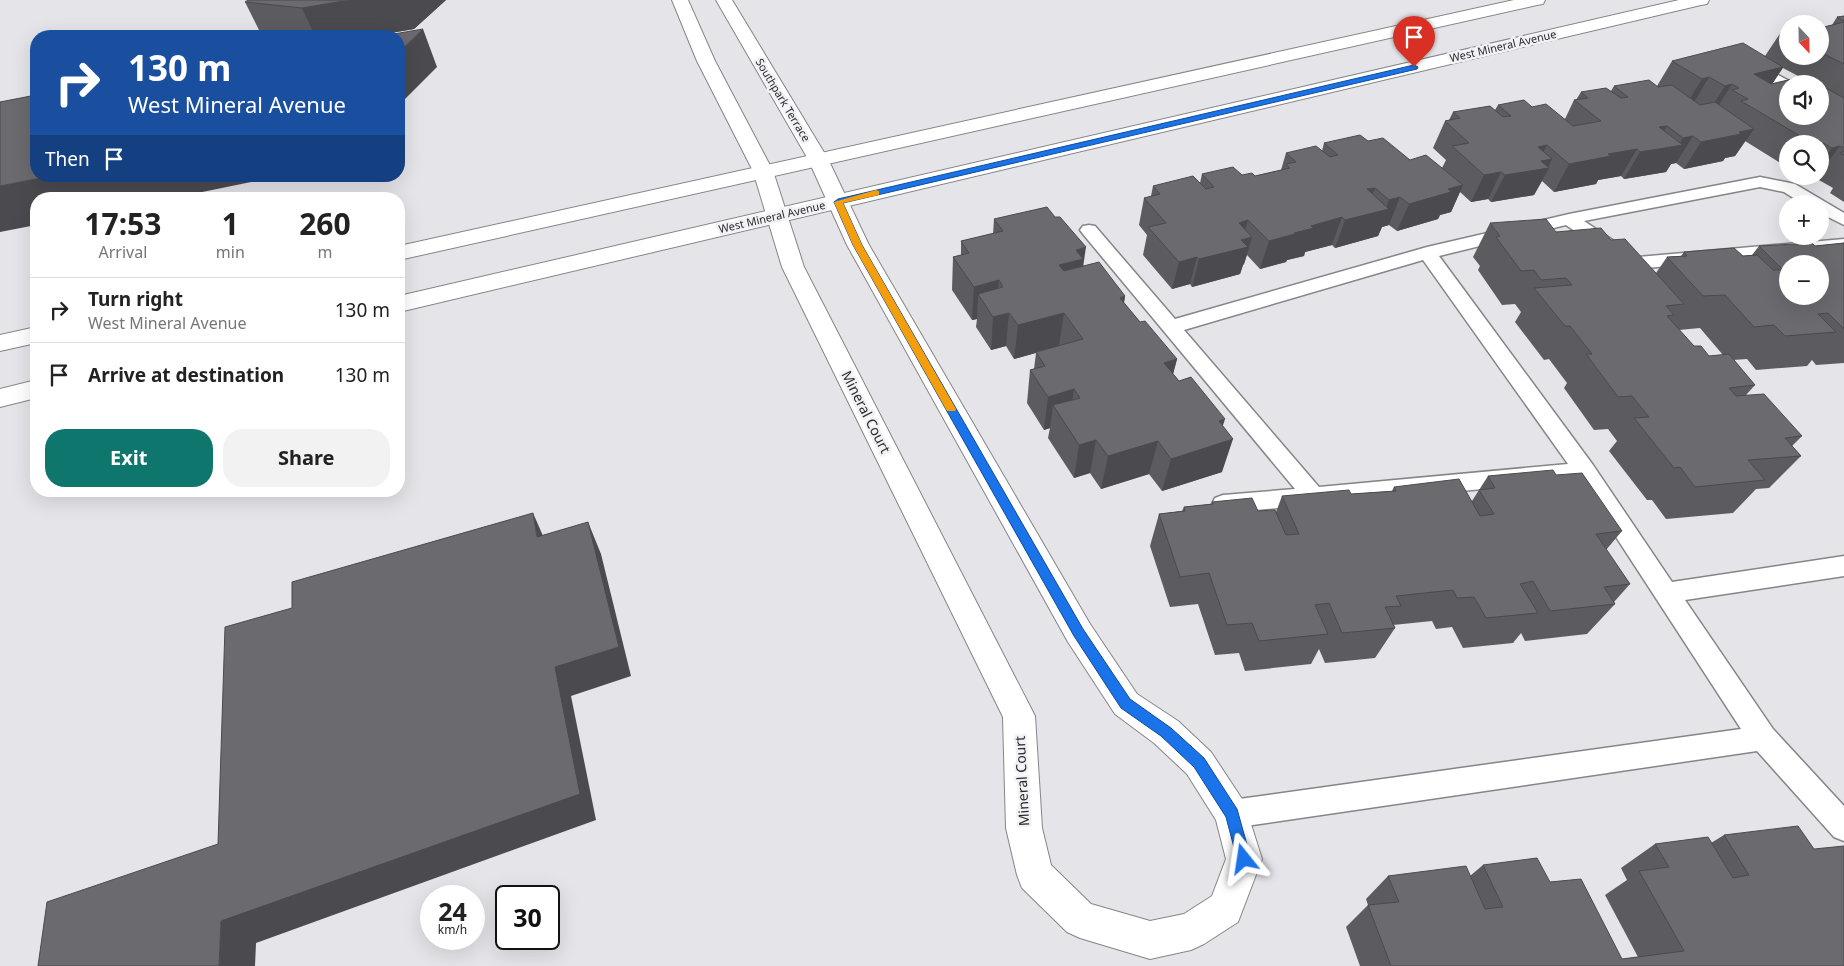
<!DOCTYPE html>
<html lang="en">
<head>
<meta charset="utf-8">
<style>
  :root { --surface:#fff; --page:#f2f2f2; --text:#222; --muted:#767676; --line:#e0e0e0; --accent:#0f766e }
  body { margin:0; font-family:"Noto Sans",sans-serif; background:var(--page); color:var(--text); height:100vh; display:flex; flex-direction:column; font-size:19px; white-space:nowrap }
  * { box-sizing:border-box; margin:0 }
  p { font-size:16px; color:var(--muted) }
  .icon { flex:none; width:28px; height:28px; fill:none; stroke:currentColor; stroke-width:2; stroke-linecap:round; stroke-linejoin:round }
  .map { position:relative; flex:1; overflow:hidden }
  .details { position:absolute; left:30px; top:192px; width:375px; height:305px; display:flex; flex-direction:column; background:var(--surface); border-radius:20px; box-shadow:0 5px 20px #0002 }
  .details>* { flex:none }
  .guide { position:absolute; left:30px; top:30px; width:375px; height:152px; border-radius:20px; box-shadow:0 5px 20px #0002; background:#1a4fa0; color:#fff; overflow:hidden }
  .needle { width:32px; rotate:158deg }
  .fabs { position:absolute; left:1779px; top:15px; display:grid; gap:10px }
  .fabs a { display:grid; place-items:center; width:50px; height:50px; border-radius:50%; background:var(--surface); box-shadow:0 5px 20px #0002; font-size:25px }
  .speed { position:absolute; left:420px; top:885px; display:flex; gap:10px; font-size:25px; font-weight:700; text-align:center }
  .speed>* { display:grid; place-content:center; width:65px; height:65px; border-radius:50%; background:var(--surface); box-shadow:0 5px 20px #0002; line-height:1 }
  .speed small { font-size:12px; font-weight:400 }
  .speed .limit { border:2px solid #111; border-radius:8px; background:#fff; color:#111 }
  .pin { position:absolute; display:grid; place-items:center; width:42px; height:42px; color:#fff; margin:-51px -21px; border-radius:50% 50% 50% 0; rotate:-45deg; box-shadow:0 0 5px #0007 }
  .pin .icon { rotate:45deg }
  .me { position:absolute; width:55px; margin:-28px; rotate:345deg; stroke-linejoin:round; filter:drop-shadow(0 0 4px #0008) }
  .turn { display:flex; align-items:center; gap:18px; height:105px; padding:0 15px; font-size:22px }
  .turn .icon { width:65px; height:65px; stroke-width:2.5 }
  .turn b { display:block; font-size:35px; line-height:42px }
  .then { display:flex; align-items:center; height:48px; padding:0 15px; background:#0003; gap:10px; font-size:19px }
  .eta { display:flex; justify-content:space-evenly; align-items:center; height:85px; text-align:center }
  .eta b { font-size:30px; font-weight:700; line-height:35px }
  .primary-button { display:flex; gap:10px; margin-top:auto; padding:10px 15px }
  .primary-button a { flex:1; height:58px; border-radius:20px; background:var(--accent); color:#fff; font-size:20px; font-weight:700; line-height:58px; text-align:center }
  .primary-button a+a { background:var(--page); color:var(--text) }
  ul { padding:0; list-style:none }
  li { display:flex; align-items:center; gap:15px; height:65px; padding:0 15px; border-top:1px solid var(--line) }
  li div { flex:1 }
  li b { display:block; font-size:19px }
  li em { font-style:normal }
  .map>svg:first-child { display:block }
</style>
</head>
<body>
<div class="map">
<svg width="1844" height="966" viewBox="0 0 1844 966">
  <rect width="100%" height="100%" fill="#e4e4e9"/>
  <g fill="none" stroke-linecap="round" stroke-linejoin="round">
    <defs>
      <path id="lane" d="M1761,66L1795,84H1788V89L1783,88L1756,74L1753,71L1756,68Z
        M1760,177L1795,184L1844,213V225L1820,213V204H1803L1784,192L1760,187L1584,221L1638,257L1844,239V251L1634,269L1627,267L1566,225L1439,256L1593,465L1672,582L1844,556V576L1685,600L1773,729L1844,806V841L1834,837L1757,751L1232,828L1222,824L1218,814L1222,804L1232,800L1741,729L1579,480L1223,513L1215,510L1212,504L1215,498L1223,495L1295,489L1083,234L1080,230L1083,226L1089,225L1095,226L1175,319L1427,247L1569,214ZM1423,260L1568,464L1319,487L1184,330Z"/>
      <path id="street" d="M672,0H688L715,61L773,171L804,267L1035,716L1042,828L1051,865L1091,904L1150,921L1184,914L1212,896L1226,859L1216,820L1187,774L1154,743L1115,714L1068,642L847,245L808,159L716,0H732L828,159L869,245L1090,624L1137,694L1178,721L1211,752L1244,802L1262,859L1238,922L1204,944L1191,950L1150,959L1080,938L1067,932L1022,888L1017,875L1006,828L1003,717L782,267L753,171L697,61Z"/>
      <path id="secondary" d="M1514,0H1545L1543,4L1537,5L399,260V246Z
        M1679,0H1709L1707,4L1701,5L399,312V296Z
        M36,327V343L0,351V335Z
        M36,380V398L0,407V389Z"/>
    </defs>
    <use href="#lane" stroke="#858589" stroke-width="3"/>
    <use href="#street" stroke="#858589" stroke-width="2"/>
    <use href="#secondary" stroke="#858589" stroke-width="2"/>
    <use href="#lane" fill="#fff" fill-rule="evenodd"/>
    <use href="#street" fill="#fff" fill-rule="evenodd"/>
    <use href="#secondary" fill="#fff" fill-rule="evenodd"/>
  </g>
  <path fill="#5c5b5f" fill-rule="evenodd" d="M446,0L414,29L373,36H262L245,2Z
    M1844,16V202L1830,193L1833,188L1819,180L1823,175L1820,173V144H1788L1787,167L1745,141L1735,156L1725,158L1723,161L1684,169L1676,163L1671,164L1666,172L1624,179L1621,176L1598,180L1596,184L1554,192L1542,181L1534,195L1491,202L1488,199L1471,202L1460,192L1451,212L1440,215L1438,219L1397,231L1389,225L1382,227L1378,236L1335,248L1332,245L1305,252L1304,256L1287,260L1286,262L1260,269L1247,255L1244,264L1243,265L1240,274L1192,287L1190,284L1172,289L1143,255L1147,235L1139,225L1144,198L1151,196L1153,186L1200,183L1202,174L1242,175L1255,176L1281,170L1286,153L1322,151L1324,143L1368,141L1410,160L1442,168L1446,160L1433,148L1445,121L1449,120L1453,112L1495,110L1498,105L1532,107L1565,119L1574,100H1576L1581,92L1611,91L1614,86H1657L1672,61L1765,56L1781,32L1788,30V56H1820V28L1832,25L1837,17ZM1783,68L1800,77L1772,84ZM1788,84H1820V116Z
    M994,219L1084,266L1125,296L1124,303L1140,322L1177,359L1173,374L1179,381L1223,426L1222,472L1162,491L1149,474L1101,489L1090,473L1074,478L1048,438L1050,428L1044,430L1027,403L1030,370L1034,369L1036,353L1014,359L1006,346L991,350L976,327L977,319L972,320L952,290L953,257L961,255V241L993,234Z
    M1490,223L1556,232L1611,240L1656,273L1667,257L1681,256L1684,252L1743,256L1752,255L1759,246H1815L1843,243L1844,242V363L1816,365L1812,360L1807,366L1756,370L1747,359L1733,360L1755,385L1746,395L1802,436L1792,446L1801,456L1769,488L1756,489L1733,513L1666,519L1652,500H1647L1609,451L1617,441L1608,429L1594,430L1564,388L1567,383L1549,359L1544,360L1515,322L1521,312L1515,304L1502,305L1478,270L1480,266L1473,257ZM1700,328L1723,355L1709,356L1694,346L1679,330Z
    M1556,475L1622,531L1606,550L1630,584L1614,602L1615,604L1587,634L1525,641L1521,633L1513,643L1463,648L1452,627L1436,629L1432,621L1393,625L1395,628L1375,658L1325,663L1319,649L1311,664L1245,671L1239,653L1215,655L1198,604L1170,607L1150,546L1159,514L1182,511L1184,507L1212,504V502L1258,511L1276,512L1282,496L1351,494L1392,491L1394,487L1472,501L1488,476Z
    M1724,835L1844,966H1360L1346,927L1368,905L1366,899L1388,876H1470L1483,865L1550,882L1622,959L1638,957L1605,895L1627,880L1621,868L1655,844L1711,843Z"/>
  <path fill="#4b4a4e" d="M350,0H446L414,29L373,36H315L302,8Z
    M423,29L437,67L399,105V52Z
    M1783,67L1766,94L1754,74Z
    M1709,77L1693,104L1686,105L1702,79Z
    M1732,84L1715,111L1708,113L1725,86Z
    M1667,126L1652,150L1678,146L1683,138L1693,136L1676,163L1671,164L1666,172L1624,179L1640,152L1659,127Z
    M1754,129L1735,156L1725,158L1723,161L1684,169L1701,142L1739,132Z
    M1814,138L1809,144H1804L1807,140Z
    M1547,145L1534,170L1541,161L1552,159L1548,168H1549L1534,195L1491,202L1505,175L1538,147Z
    M1840,146L1820,172V164L1832,148Z
    M1637,149L1621,176L1598,180L1596,184L1554,192L1569,164L1608,154Z
    M1501,172L1488,199L1471,202L1484,175Z
    M51,176H280L168,199H36V225L0,232V186Z
    M1463,185L1451,212L1440,215L1438,219L1397,231L1409,204L1448,189Z
    M1375,188L1364,215L1367,189Z
    M1400,197L1389,225L1382,227L1378,236L1335,248L1345,220L1385,210L1389,200Z
    M1342,217L1332,245L1305,252L1304,256L1287,260L1286,262L1260,269L1269,241L1294,233L1311,226Z
    M1248,220L1243,239L1252,237L1244,264L1243,265L1240,274L1192,287L1199,259L1239,223Z
    M1086,247L1081,281L1078,292L1059,265L1076,250Z
    M1197,257L1190,284L1172,289L1179,262Z
    M999,280L996,314L978,294L977,319L972,320L974,287Z
    M1125,296L1119,330L1120,298Z
    M1009,313L1006,346L991,350L993,317Z
    M1064,313L1059,346L1014,359L1018,325Z
    M1177,359L1168,393L1164,363Z
    M1074,389L1069,422L1053,405L1050,428L1044,430L1048,397Z
    M1225,419L1217,444L1233,439L1222,472L1162,491L1171,459L1219,421Z
    M1096,440L1090,473L1074,478L1079,445Z
    M1158,441L1149,474L1101,489L1108,456Z
    M533,513L547,545L537,537Z
    M588,522L601,554L631,676L571,696L596,820L256,943L255,966H219L221,921L555,667Z"/>
  <path fill="#6b6a6f" stroke="#4b4a4e" fill-rule="evenodd" d="M248,0H350L302,8L245,2Z
    M1844,16V21L1837,17Z
    M1844,22V64L1820,52V28Z
    M423,29L399,52V36H382Z
    M1788,30V35L1781,32Z
    M1743,43L1783,67L1754,74L1771,84L1801,77L1814,84H1788V116H1820V86H1822L1844,98V148L1840,146L1832,148L1814,138L1807,140L1741,101L1748,99L1732,90L1739,88L1732,84L1725,86L1709,77L1702,79L1672,61Z
    M1649,80L1658,87L1672,85L1700,105L1715,102L1754,129L1739,132L1741,134L1701,142L1693,136L1683,138L1667,126L1659,127L1683,145L1640,152L1637,149L1608,154L1611,156L1569,164L1547,145L1538,147L1552,159L1541,161L1549,168L1505,175L1501,172L1484,175L1452,146L1469,143L1445,121L1460,118L1453,112L1490,106L1503,117L1511,116L1498,105L1524,100L1532,107L1546,104L1573,126L1601,121L1574,100L1588,98L1581,92L1606,88L1621,98L1628,97L1614,86Z
    M36,95V176H51L0,186V102Z
    M1360,135L1368,141L1383,138L1410,160L1426,155L1463,185L1448,189L1451,192L1409,204L1400,197L1389,200L1375,188L1367,189L1389,209L1345,220L1342,217L1311,226L1314,228L1294,233L1295,234L1269,241L1248,220L1239,223L1252,237L1241,240L1248,247L1199,259L1197,257L1179,262L1148,227L1166,223L1144,198L1160,194L1153,186L1193,176L1206,189L1214,187L1202,174L1233,167L1242,175L1252,173L1255,176L1290,168L1286,164L1296,162L1286,153L1316,146L1330,157L1338,155L1324,143Z
    M1844,151V155L1840,153Z
    M1047,207L1055,217H1060L1086,247L1076,250L1083,259L1059,265L1064,271L1099,262L1125,296L1120,298L1140,322L1145,321L1177,359L1164,363L1179,381L1191,377L1225,419L1219,421L1233,439L1171,459L1158,441L1108,456L1096,440L1079,445L1053,405L1080,398L1074,389L1048,397L1030,370L1045,366L1036,352L1083,339L1064,313L1018,325L1009,313L993,317L978,294L1003,287L999,280L974,287L953,257L969,253L961,241L1003,231L994,219Z
    M1546,219L1556,232L1601,228L1611,240L1625,239L1684,304L1666,306L1674,315L1667,316L1694,346H1701L1709,356L1729,354L1755,385L1729,388L1736,396L1764,394L1802,436L1785,438L1801,456L1748,460L1765,480L1695,487L1680,467L1674,468L1634,418L1649,417L1632,396L1618,397L1586,354H1592L1570,326H1565L1534,288L1572,285L1566,278L1541,280L1534,270L1521,271L1496,237L1500,236L1490,223Z
    M1812,243L1815,246L1844,243V329L1828,313L1818,314L1836,332L1785,336L1774,325L1754,327L1725,295L1703,296L1667,257L1687,256L1684,252L1734,248L1743,256L1757,255L1773,270H1783L1759,246ZM1788,264H1820V296H1788Z
    M1553,470L1556,475L1582,473L1622,531L1596,534L1630,584L1604,587L1615,604L1550,611L1533,581L1520,584L1538,613L1486,618L1474,597L1457,598L1453,590L1396,596L1401,606L1385,607L1395,628L1342,633L1329,603L1315,605L1328,634L1259,641L1252,623L1227,625L1209,573L1180,577L1159,514L1185,511L1184,507L1213,504L1212,502L1252,498L1258,511L1275,510L1286,535L1299,534L1282,496L1349,490L1351,494L1396,491L1394,487L1459,479L1480,516L1494,514L1479,490L1495,488L1488,476Z
    M533,513L537,537L588,522L619,647L555,667L580,794L221,921L219,966H38L47,902L218,844L225,627L292,608V582Z
    M1798,826L1814,849L1844,846V966H1391L1368,905L1399,902L1388,876L1466,866L1485,909L1503,907L1483,865L1537,858L1550,882L1581,879L1622,959L1684,951L1639,871L1669,867L1655,844L1708,837L1733,878L1749,875L1724,835Z"/>
  <path fill="#1a73e8" stroke="#114b97" d="M1414,65L1418,67L1417,69L843,203L862,245L1083,629L1130,699L1171,728L1204,758L1237,809L1251,859L1249,864L1244,866L1239,864L1237,859L1226,817L1194,767L1161,736L1121,708L1074,636L853,245L834,202L838,199Z"/>
  <path fill="#f59e0b" d="M876,190L879,191V195L843,203L862,245L956,409L955,411H947L853,245L834,202Z"/>
  <g text-anchor="middle" stroke-width="5" stroke-linejoin="round" paint-order="stroke">
    <g font-size="11" fill="#2a292b" stroke="#f2f1f6">
      <text transform="translate(1503 46) rotate(-13)" y="4">West Mineral Avenue</text>
      <text transform="translate(783 100) rotate(59)" y="4">Southpark Terrace</text>
      <text transform="translate(772 217) rotate(-13)" y="4">West Mineral Avenue</text>
    </g>
    <g font-size="14" fill="#2a292b" stroke="#f2f1f6">
      <text transform="translate(866 412) rotate(63)" y="5">Mineral Court</text>
      <text transform="translate(1022 781) rotate(-93)" y="5">Mineral Court</text>
    </g>
  </g>
</svg>
<div class="fabs">
<a><svg class="needle" viewBox="-14 -14 28 28"><path d="M0-13l5 13h-10z" fill="#e53935"/><path d="M0 13l5-13h-10z" fill="#767676"/></svg></a>
<a><svg class="icon" aria-label="sound" viewBox="0 0 24 24"><path d="M4 9h4l5-4v14l-5-4H4zM17 9q2 3 0 6"/></svg></a>
<a><svg class="icon" aria-label="search" viewBox="0 0 24 24"><circle cx="10" cy="10" r="6"/><path d="M15 15l6 6"/></svg></a>
<a>+</a>
<a>−</a>
</div>
<div class="speed"><div>24<small>km/h</small></div><div class="limit">30</div></div>
<div class="pin" style="left:1414px;top:67px;background:#d93025"><svg class="icon" aria-label="arrive" viewBox="0 0 24 24"><path d="M6 21V4h12l-3 4 3 4H6"/></svg></div>
<svg class="me" style="left:1244px;top:859px" viewBox="-20 -20 40 40"><path d="M0-17L14 15 0 8-14 15z" fill="#1a73e8" stroke="#fff" stroke-width="4"/></svg>
<div class="guide">
<div class="turn"><svg class="icon" aria-label="right" viewBox="0 0 24 24"><path d="M7 20v-9h11M14 6l5 5-5 5"/></svg><div><b>130 m</b>West Mineral Avenue</div></div>
<div class="then">Then<svg class="icon" aria-label="arrive" viewBox="0 0 24 24"><path d="M6 21V4h12l-3 4 3 4H6"/></svg></div>
</div>
<section class="details">
<div class="eta">
<div><b>17:53</b><p>Arrival</p></div>
<div><b>1</b><p>min</p></div>
<div><b>260</b><p>m</p></div>
</div>
<ul>
<li><svg class="icon" aria-label="right" viewBox="0 0 24 24"><path d="M7 20v-9h11M14 6l5 5-5 5"/></svg><div><b>Turn right</b><p>West Mineral Avenue</p></div><em>130 m</em></li>
<li><svg class="icon" aria-label="arrive" viewBox="0 0 24 24"><path d="M6 21V4h12l-3 4 3 4H6"/></svg><div><b>Arrive at destination</b></div><em>130 m</em></li>
</ul>
<div class="primary-button"><a>Exit</a><a>Share</a></div>
</section>
</div>
</body>
</html>
